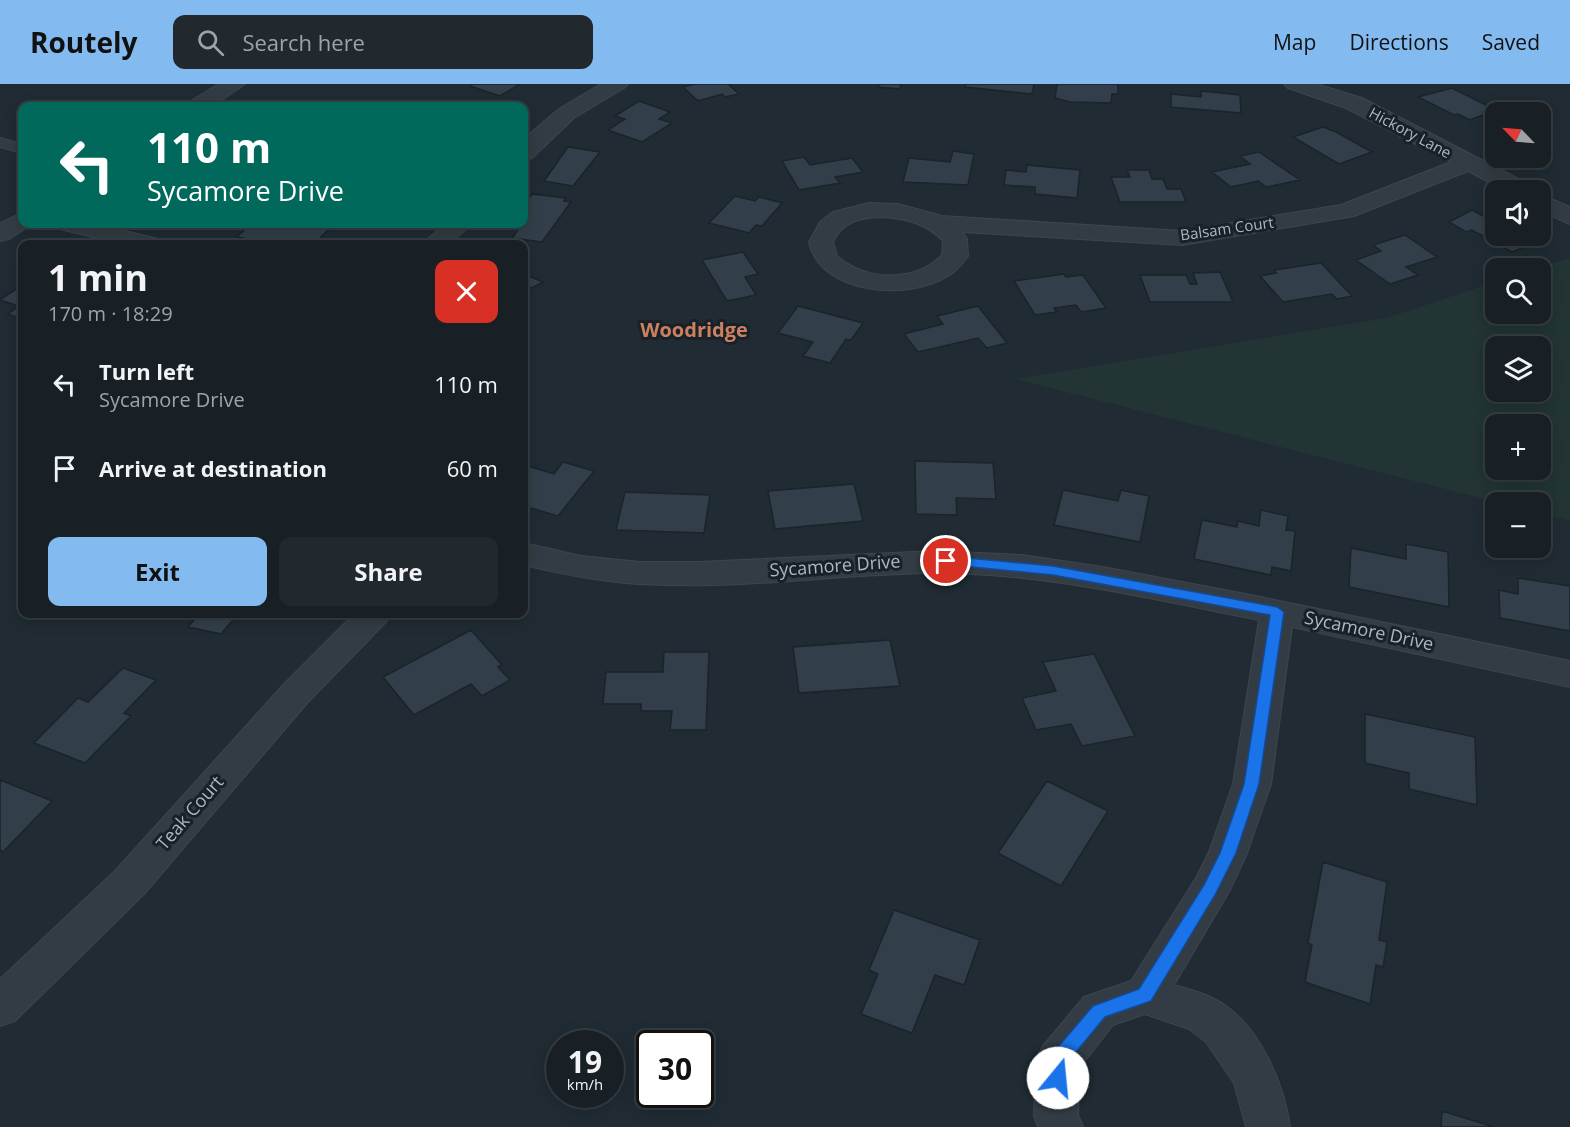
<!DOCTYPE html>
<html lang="en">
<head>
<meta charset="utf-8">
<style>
  :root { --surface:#182026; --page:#21282e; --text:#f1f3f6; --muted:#9fa3a7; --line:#363e43; --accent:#83bbf0 }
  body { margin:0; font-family:"Open Sans",sans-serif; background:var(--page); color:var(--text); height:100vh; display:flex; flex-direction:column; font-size:22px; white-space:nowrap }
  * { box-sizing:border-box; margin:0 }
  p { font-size:20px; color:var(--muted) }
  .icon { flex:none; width:33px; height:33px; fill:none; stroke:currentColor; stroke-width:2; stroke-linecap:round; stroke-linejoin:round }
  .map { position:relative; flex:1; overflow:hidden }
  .side { position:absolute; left:18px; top:156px; width:510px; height:378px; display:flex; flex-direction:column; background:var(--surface); border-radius:12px; box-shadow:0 3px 15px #0003,0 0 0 2px var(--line) }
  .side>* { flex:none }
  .top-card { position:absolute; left:18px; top:18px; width:510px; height:126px; border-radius:12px; box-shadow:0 3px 15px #0003,0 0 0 2px var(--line); background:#00695c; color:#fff; overflow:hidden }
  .needle { width:39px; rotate:295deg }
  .tools { position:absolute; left:1485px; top:18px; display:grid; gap:12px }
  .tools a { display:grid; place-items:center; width:66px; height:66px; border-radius:12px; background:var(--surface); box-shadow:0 3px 15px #0003,0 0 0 2px var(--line); font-size:30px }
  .speed { position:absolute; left:546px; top:946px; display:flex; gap:12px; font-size:30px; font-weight:700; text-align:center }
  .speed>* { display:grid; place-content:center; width:78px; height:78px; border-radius:50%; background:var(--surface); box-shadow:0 3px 15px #0003,0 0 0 2px var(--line); line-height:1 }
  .speed small { font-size:15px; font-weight:400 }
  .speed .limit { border:3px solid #111; border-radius:9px; background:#fff; color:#111 }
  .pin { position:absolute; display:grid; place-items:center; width:51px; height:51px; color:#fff; margin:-26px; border:3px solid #fff; border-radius:50%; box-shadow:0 2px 6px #0007 }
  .me { position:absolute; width:66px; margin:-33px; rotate:17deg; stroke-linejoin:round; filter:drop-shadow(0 0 4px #0008) }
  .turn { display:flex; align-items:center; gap:21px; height:126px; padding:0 30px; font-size:27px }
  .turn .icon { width:78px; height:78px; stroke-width:2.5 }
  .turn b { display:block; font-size:42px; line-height:51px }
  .round { display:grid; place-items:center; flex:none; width:63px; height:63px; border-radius:12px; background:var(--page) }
  .head { display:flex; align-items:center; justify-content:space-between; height:102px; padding:0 30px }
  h1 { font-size:36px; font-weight:700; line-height:45px }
  .button { display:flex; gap:12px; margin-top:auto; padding:12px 30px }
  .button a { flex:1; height:69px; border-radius:12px; background:var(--accent); color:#111; font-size:24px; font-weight:700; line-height:69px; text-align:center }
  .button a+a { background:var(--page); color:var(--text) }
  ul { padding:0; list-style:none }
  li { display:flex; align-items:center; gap:18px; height:84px; padding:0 30px }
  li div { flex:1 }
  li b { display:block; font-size:22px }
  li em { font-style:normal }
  header { display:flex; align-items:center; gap:36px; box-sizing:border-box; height:84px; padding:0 30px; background:var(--accent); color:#111 }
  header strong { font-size:28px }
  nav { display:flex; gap:33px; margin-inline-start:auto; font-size:21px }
  .search { width:420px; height:54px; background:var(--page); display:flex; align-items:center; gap:15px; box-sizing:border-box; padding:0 21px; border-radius:12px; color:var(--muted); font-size:22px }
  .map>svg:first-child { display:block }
</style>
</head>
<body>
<header>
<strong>Routely</strong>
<div class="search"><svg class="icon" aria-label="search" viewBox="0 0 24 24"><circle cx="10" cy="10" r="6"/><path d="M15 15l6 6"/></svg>Search here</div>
<nav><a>Map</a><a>Directions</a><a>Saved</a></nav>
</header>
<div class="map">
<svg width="1570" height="1043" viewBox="0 0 1570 1043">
  <rect width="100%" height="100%" fill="#202b33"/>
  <path fill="#223434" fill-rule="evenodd" d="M1570,174V437L1541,430L1540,418H1496L1015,295L1386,234L1495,198L1496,230H1540V184H1537ZM1496,262H1540V308H1496ZM1496,340H1540V386H1496Z"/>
  <path fill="#323f4a" stroke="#1b232b" stroke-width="1.5" d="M473,0H520L500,12L470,2Z
    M695,0H732L729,1L739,10L725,13L722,10L698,17L683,3Z
    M879,0H901L900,5L878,3Z
    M966,0H1034L1032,10L965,3Z
    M1057,0H1118V10H1112L1111,19L1070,18L1055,14Z
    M1452,4L1496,26L1470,36L1458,30L1454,31L1418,13Z
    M1201,7L1240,11L1241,29L1171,23V10L1201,13Z
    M639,17L670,28L659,35L672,39L642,58L608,46L625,35L615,32Z
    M1323,43L1336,48L1372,68L1339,80L1293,53Z
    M568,63L600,68L573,102L544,97Z
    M953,67L974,70L968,101L903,98L909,74L950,78Z
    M1259,68L1300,96L1266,103L1258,97L1231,103L1212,88L1250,80L1240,72Z
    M804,73L810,81L852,74L863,88L835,93L840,99L799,106L782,77Z
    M1027,81L1080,86L1077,114L1035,110V103L1004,101L1006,86L1026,88Z
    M1127,86H1149L1152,95H1163L1167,105H1181L1186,118H1120L1111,93H1130Z
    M532,110L566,114L564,117L571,118L542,158L512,154L527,134L524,133V121Z
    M735,112L755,117L759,113L782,119L762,142L756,141L749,149L709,139Z
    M1472,126L1496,139V152H1533L1542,156L1512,168L1472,146L1466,148L1449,138Z
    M251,140L286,143L295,140L329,145L314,160H268L269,159L237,153Z
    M1405,151L1437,173L1406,183L1418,191L1390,200L1356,176L1381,167L1373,161Z
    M743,168L758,190L745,193L756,211L727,217L702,176Z
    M1321,179L1352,212L1337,215L1332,210L1283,218L1260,192L1276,189L1274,186Z
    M1220,188L1233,218H1150L1140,191H1186L1190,200H1197L1193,189Z
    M524,190L543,198L532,204L524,201Z
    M1064,190L1066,193L1083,191L1106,224L1081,228L1076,221L1054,224L1057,228L1035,231L1014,197Z
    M22,201V235L8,230L19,222L0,216Z
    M798,222L863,239L851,256L846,255L830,279L803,272L813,258L778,249Z
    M978,222L1007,259L987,264L978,254L918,268L904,250L943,240L937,232Z
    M915,377L993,379L996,415L956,414L957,431L916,430Z
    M563,378L594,387L558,432L524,422V381L554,390Z
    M854,400L863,437L775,445L768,407Z
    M1063,406L1118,417L1121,406L1149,412L1140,458L1054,441Z
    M625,408L710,411L704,449L616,446Z
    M1261,426L1288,432L1286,446L1295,447L1291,487L1272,483L1271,491L1194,475L1202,436L1237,443L1238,437L1259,442Z
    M1406,460L1448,468L1449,523L1349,503L1351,464L1406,475Z
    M1518,494L1570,502V547L1500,534L1499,506L1518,510Z
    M199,530H238L221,550L188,543Z
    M471,546L502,581L498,583L510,596L482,612L471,600L414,631L383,593Z
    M890,556L900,602L799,609L793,563Z
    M664,568H709L706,646H670L672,627H641V620H603L606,588H663Z
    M1094,570L1135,652L1082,662L1071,640L1036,646L1022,614L1056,607L1043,578Z
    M123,584L156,596L124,629L131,632L85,679L34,659L78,614L88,618Z
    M1365,630L1475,653L1477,721L1409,705V689L1365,679Z
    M0,696L52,717L3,768L0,766Z
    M1047,697L1108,727L1061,802L998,769Z
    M1323,778L1387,798L1379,856L1387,858L1383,883L1376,881L1370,920L1305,898L1312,861L1308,859Z
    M894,826L980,856L964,901L935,891L912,949L861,930L878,890L869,886Z
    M1442,1027L1494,1043H1441Z"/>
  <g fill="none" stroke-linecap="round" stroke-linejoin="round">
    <defs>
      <path id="service" d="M0,54L22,60V69L0,63Z"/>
      <path id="minor" d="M601,0H628L624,4L574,34L532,74L524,76V56L526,53L559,25Z
        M1284,0H1316L1362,14L1530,101L1534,106H1505L1468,87L1354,132L1182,161L962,148L967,155L968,172C963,179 956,188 948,192C909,217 820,211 809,158L820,138L833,128L869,119L898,120L942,132L1182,147L1341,121L1451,78L1346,24L1288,4ZM883,133C907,135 926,139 943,157L942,171C916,199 865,197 837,172L833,158C842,137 863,133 883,133Z
        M1540,110L1570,123V140L1540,127Z
        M57,140H96L158,155L161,160H121L60,145Z
        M445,140H472L449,160H422Z
        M524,459L581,472L640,478H699L936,467L1022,471L1103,483L1256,512L1570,577V603L1292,543L1271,700L1247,769L1230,806L1174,901C1191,906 1211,911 1226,922C1262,948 1284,1000 1290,1043H1246L1234,999L1206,958L1189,945L1145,930L1113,941L1080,983L1078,1031L1083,1043H1038L1034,1032L1036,976L1043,962L1084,913L1131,897L1196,794L1209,768L1233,700L1259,536C1152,515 1045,489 935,489C837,490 739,506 640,500C600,498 562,490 524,481Z
        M354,530H391L386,538L308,618L144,810L15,937L0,942V895L116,786L284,600Z"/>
      <path id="tertiary" d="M219,0H245L213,22H189L191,17Z
        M22,129V140L31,141L9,155L0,157V139Z"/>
    </defs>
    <use href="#service" stroke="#3d454e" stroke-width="2"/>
    <use href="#minor" stroke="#3d454e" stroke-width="2"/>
    <use href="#tertiary" stroke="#3d454e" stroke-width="2"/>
    <use href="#service" fill="#333c44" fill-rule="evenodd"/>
    <use href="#minor" fill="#333c44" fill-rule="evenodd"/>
    <use href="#tertiary" fill="#333c44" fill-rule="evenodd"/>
  </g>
  <path fill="#1a73e8" stroke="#114b97" stroke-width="1.5" d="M946,472L1053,482L1277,523L1284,528L1259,700L1236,769L1215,811L1151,917L1105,933L1067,979L1064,1000L1058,1003L1051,1000L1048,994L1052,970L1093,922L1139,905L1204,801L1220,769L1244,700L1270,531L1053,491L941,480L939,477Z"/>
  <g text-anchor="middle" stroke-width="6" stroke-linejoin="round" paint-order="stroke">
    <g font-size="15" fill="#adb7c1" stroke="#192128">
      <text transform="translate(1410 49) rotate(28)" y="5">Hickory Lane</text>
      <text transform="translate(1227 145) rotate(-8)" y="5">Balsam Court</text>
    </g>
    <g font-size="18" fill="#adb7c1" stroke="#192128">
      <text transform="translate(835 482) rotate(-4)" y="6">Sycamore Drive</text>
      <text transform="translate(1369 547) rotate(12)" y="6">Sycamore Drive</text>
      <text transform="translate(190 729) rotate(-49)" y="6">Teak Court</text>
    </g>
    <g font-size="20" font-weight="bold" fill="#cb805f" stroke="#192128">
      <text x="694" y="253">Woodridge</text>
    </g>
  </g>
</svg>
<div class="tools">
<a><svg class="needle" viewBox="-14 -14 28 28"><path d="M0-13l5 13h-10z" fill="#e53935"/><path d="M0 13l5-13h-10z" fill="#9fa3a7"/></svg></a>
<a><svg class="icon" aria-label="sound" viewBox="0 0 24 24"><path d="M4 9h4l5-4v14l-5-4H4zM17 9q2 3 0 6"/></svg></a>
<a><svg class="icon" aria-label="search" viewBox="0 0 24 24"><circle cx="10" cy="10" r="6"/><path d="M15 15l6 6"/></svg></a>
<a><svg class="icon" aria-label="layers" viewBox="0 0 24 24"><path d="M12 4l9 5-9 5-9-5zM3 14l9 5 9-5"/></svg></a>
<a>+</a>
<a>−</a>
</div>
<div class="speed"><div>19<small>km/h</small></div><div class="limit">30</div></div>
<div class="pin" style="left:946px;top:477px;background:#d93025"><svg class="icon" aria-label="arrive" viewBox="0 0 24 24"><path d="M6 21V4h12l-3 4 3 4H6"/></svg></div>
<svg class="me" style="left:1058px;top:994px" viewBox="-20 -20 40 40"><circle r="19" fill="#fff"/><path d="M0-13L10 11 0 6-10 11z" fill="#1a73e8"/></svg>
<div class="top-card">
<div class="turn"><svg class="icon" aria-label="left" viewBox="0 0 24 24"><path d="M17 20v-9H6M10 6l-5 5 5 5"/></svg><div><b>110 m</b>Sycamore Drive</div></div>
</div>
<section class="side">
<div class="head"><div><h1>1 min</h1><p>170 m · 18:29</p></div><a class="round" style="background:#d93025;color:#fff"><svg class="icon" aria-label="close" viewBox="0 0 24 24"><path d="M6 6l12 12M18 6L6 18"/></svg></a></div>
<ul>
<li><svg class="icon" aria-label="left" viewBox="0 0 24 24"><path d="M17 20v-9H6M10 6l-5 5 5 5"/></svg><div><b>Turn left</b><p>Sycamore Drive</p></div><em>110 m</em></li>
<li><svg class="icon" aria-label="arrive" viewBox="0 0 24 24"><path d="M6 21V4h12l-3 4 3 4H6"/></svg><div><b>Arrive at destination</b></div><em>60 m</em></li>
</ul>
<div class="button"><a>Exit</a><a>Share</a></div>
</section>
</div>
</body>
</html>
